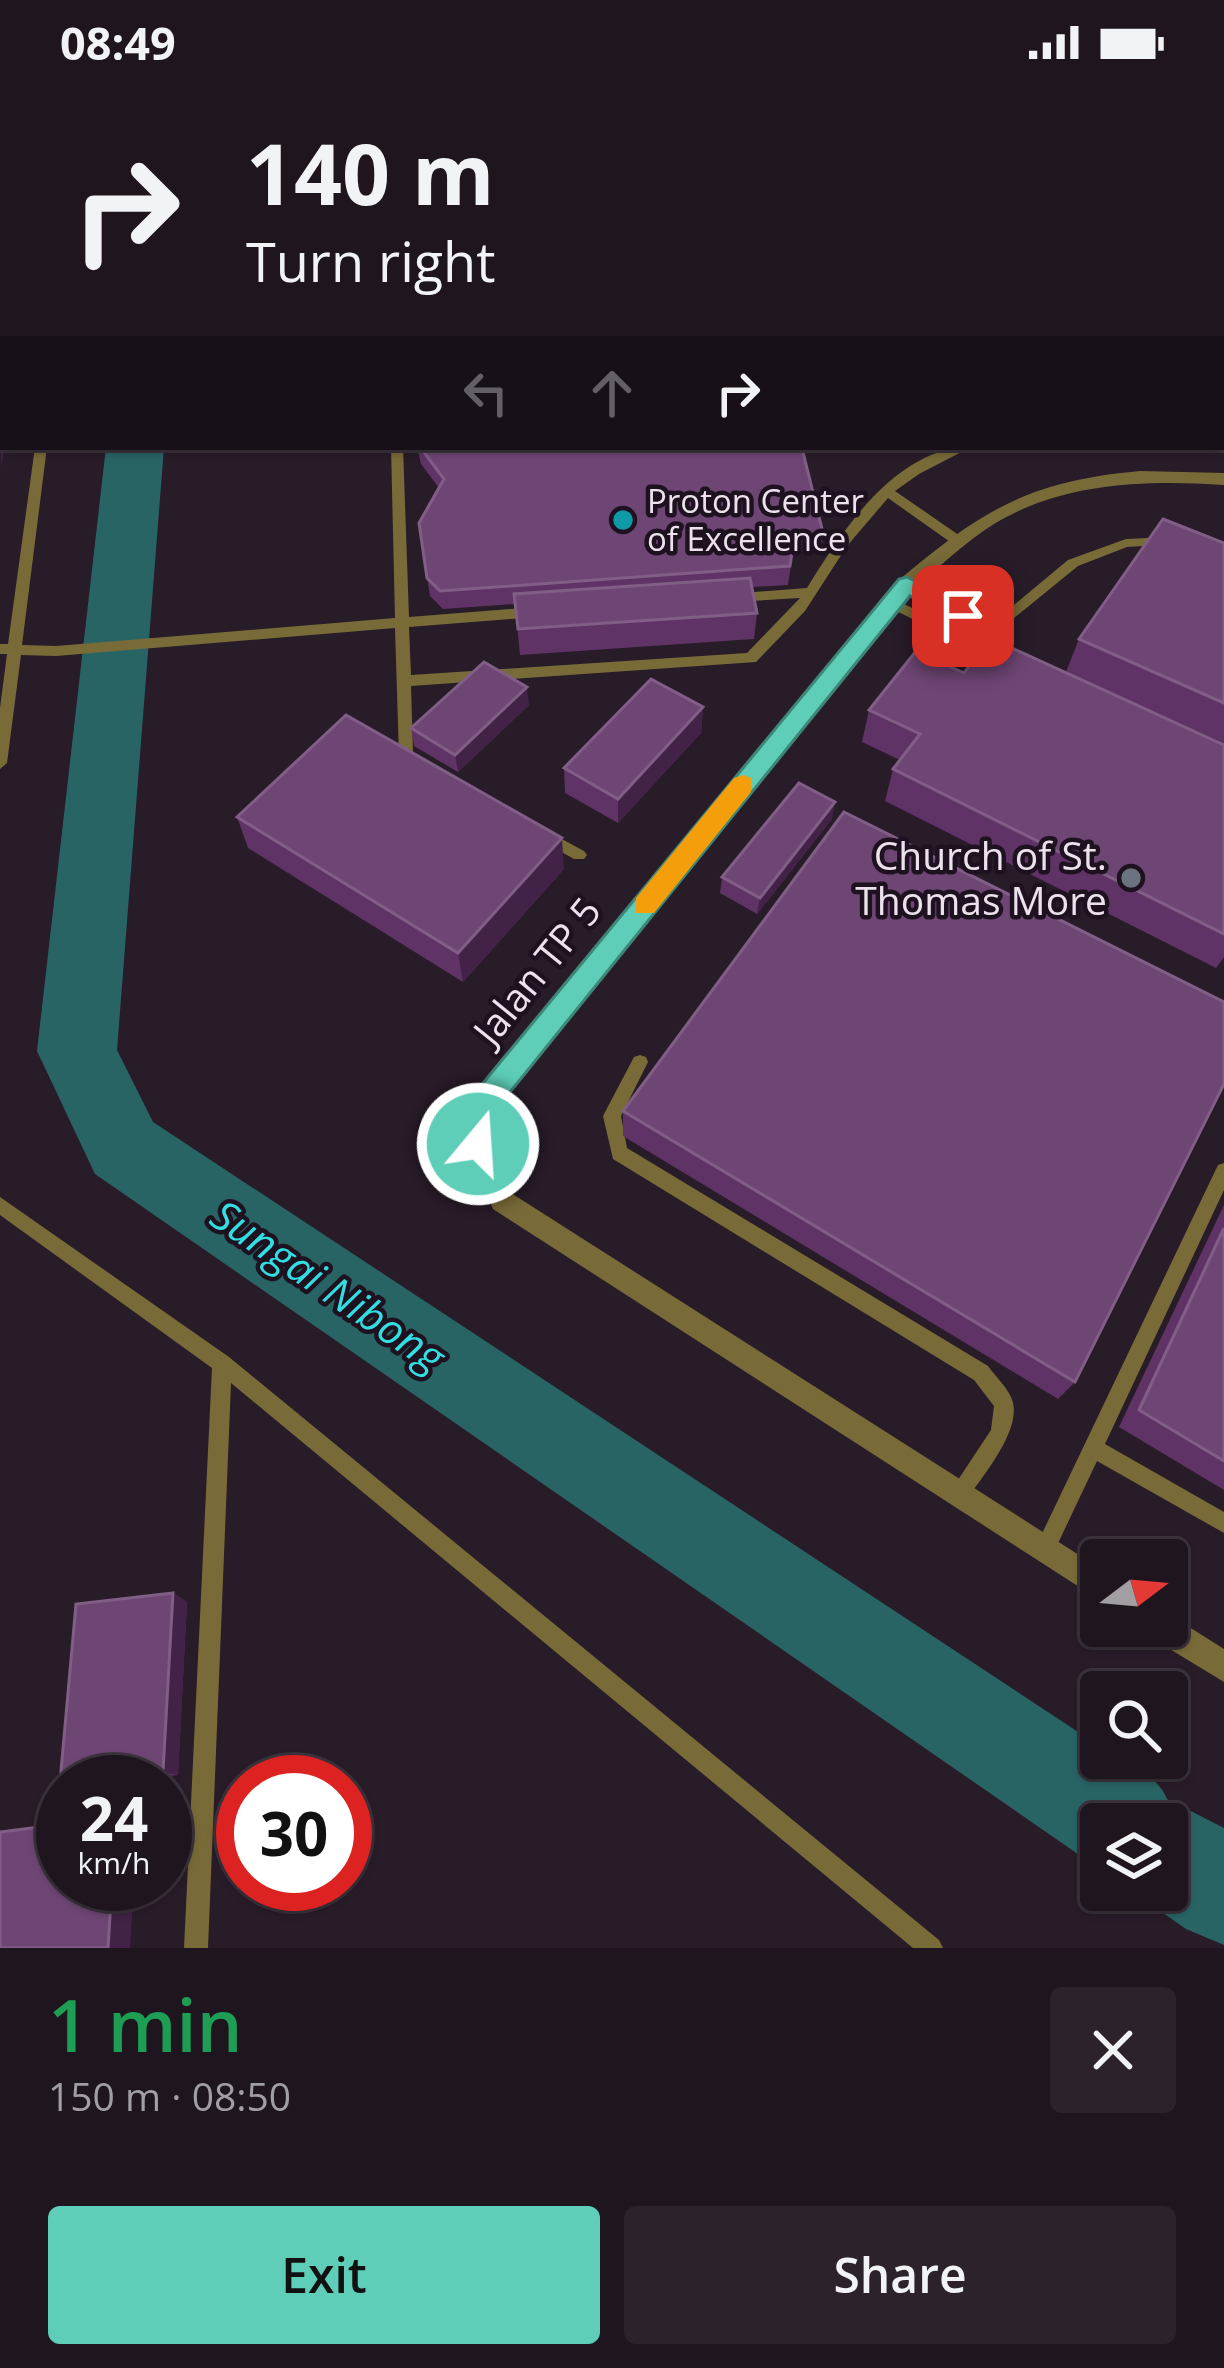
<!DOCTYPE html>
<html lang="en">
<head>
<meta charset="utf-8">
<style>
  :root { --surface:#1e151f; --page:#2b222c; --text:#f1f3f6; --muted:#a19fa4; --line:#3c343d; --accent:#5eceb8 }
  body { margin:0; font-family:"Open Sans",sans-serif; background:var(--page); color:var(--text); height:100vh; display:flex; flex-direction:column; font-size:45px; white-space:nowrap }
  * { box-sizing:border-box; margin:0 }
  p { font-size:39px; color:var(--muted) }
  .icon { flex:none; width:66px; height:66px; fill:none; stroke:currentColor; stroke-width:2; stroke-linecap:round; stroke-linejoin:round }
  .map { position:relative; height:1864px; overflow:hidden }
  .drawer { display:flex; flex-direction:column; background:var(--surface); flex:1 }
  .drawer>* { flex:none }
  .top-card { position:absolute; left:0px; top:0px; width:1224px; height:366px; box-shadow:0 3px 9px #0004,0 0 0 3px var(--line); background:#1e151f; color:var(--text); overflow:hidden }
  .needle { width:78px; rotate:74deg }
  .fabs { position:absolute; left:1080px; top:1455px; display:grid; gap:24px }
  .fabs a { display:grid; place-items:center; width:108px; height:108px; border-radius:12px; background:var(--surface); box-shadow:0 3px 9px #0004,0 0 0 3px var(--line); font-size:60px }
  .speed { position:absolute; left:36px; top:1671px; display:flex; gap:24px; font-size:60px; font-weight:700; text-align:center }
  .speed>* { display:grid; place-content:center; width:156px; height:156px; border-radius:50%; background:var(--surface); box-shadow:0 3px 9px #0004,0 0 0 3px var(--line); line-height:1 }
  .speed small { font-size:30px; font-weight:400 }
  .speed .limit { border:18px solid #d22; background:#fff; color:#111 }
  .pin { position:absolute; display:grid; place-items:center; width:102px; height:102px; color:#fff; margin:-51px; border-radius:24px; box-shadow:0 6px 18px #0006 }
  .me { position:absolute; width:132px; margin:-66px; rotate:18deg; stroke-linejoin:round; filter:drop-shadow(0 0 9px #0008) }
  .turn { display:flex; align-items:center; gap:42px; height:252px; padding:0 48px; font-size:54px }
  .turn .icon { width:156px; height:156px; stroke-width:2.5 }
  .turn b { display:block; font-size:84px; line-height:102px }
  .lanes { display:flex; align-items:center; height:114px; padding:0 48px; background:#0003; justify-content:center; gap:60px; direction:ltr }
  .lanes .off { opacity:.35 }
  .round { display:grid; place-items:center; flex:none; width:126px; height:126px; border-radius:12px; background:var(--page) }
  .headline { display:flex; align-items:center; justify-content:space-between; height:204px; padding:0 48px }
  h1 { font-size:72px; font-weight:600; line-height:90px; color:#1e9e55 }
  .primary-button { display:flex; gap:24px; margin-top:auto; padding:24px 48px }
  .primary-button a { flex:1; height:138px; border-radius:12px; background:var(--accent); color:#111; font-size:48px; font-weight:600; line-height:138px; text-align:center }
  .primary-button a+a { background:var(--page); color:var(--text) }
  .status { display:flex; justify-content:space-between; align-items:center; height:84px; padding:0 60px; background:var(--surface); direction:ltr }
  .status svg { height:33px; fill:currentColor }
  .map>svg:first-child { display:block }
</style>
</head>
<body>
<div class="status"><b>08:49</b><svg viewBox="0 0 49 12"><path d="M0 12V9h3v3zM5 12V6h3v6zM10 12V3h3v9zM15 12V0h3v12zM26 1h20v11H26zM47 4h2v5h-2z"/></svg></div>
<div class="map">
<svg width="1224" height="1864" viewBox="0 0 1224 1864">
  <rect width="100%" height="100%" fill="#281c29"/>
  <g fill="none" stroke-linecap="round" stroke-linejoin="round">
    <path fill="#296465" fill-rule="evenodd" d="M133,0H179L181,3H135Z
      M106,363H164L117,966L153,1038L1101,1663V1674C1125,1674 1158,1692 1167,1715L1224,1744V1861L1186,1845L1130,1806H1167V1740H1101V1783L1088,1777L95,1090L37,967Z"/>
    <path fill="#796b38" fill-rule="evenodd" d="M632,0H643L645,3H634Z
      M755,0H765L767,3H757Z
      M870,0H885L881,3H866Z
      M0,40H3V46H0Z
      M1221,50L1224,51V57L1221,56Z
      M1221,337H1224V345H1221Z
      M35,363H47L22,561L56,562L395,534L391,363H403L409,533L535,523L542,528L535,533L409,543L411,591L747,569L800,514L735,518L730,516V510L807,504C842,447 896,363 971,363L919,390L895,407L963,454V460H953L888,414L847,462L805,527L756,578L411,602L413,669L424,679L417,685L399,672L395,544L56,572L21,571L7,679L0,685V624L7,570H0V560H8Z
      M1169,453L1174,454V460L1127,463L1078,482L992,552L899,501L906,496L911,498L991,540L1068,476L1126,455Z
      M891,514L1009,569L1011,573L1009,577H999L886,522L884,519Z
      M543,745L584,767L587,771L584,775H574L538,755L535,751Z
      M640,971L646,973L648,978L621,1032L627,1064L988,1282C995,1292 1006,1302 1011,1313C1025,1343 983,1391 967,1415L960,1418L953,1415L950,1408L991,1346L994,1322L974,1296L613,1075L603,1032L634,973Z
      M1224,1079V1106L1105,1360L1224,1428V1449L1097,1377L1052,1472L1045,1475L1038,1472L1035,1465L1038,1458L1218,1081Z
      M0,1113L229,1273L939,1856L943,1864H913L231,1299L208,1864H184L212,1284L0,1131Z"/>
    <path fill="#796b38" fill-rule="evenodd" d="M1140,387L1224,389V401C1146,396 1063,398 994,440C964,459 939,483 913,506L496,1023L491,1060L511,1109L1101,1485V1517L493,1125L465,1060L475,1011L899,496C982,426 1029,397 1140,387Z
      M1167,1529L1224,1565V1598L1150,1553L1146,1542H1167Z"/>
    <path fill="#f8d43e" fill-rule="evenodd" d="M1197,0H1224V8L1221,3Z"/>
  </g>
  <path fill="#5f3365" d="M1221,56L1224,57V316H1221Z
    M417,363H805L804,369L823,449L820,468H793L788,501L752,503L757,529L754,555L520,571L515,520L443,525L430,512L419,439L439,404L421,380Z
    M1224,459V659L1066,588L1079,555Z
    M964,589L1224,661V873L1216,884L885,717L893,685L900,676L862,658L869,626Z
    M529,621L458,688L414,662L411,644Z
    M703,623L701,649L618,739L565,709L564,684Z
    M237,733L564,785L463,898L248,764Z
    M832,735L757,830L720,809L722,793Z
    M623,1027L1075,1298L1058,1315L623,1052Z
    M1224,1121V1406L1119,1343Z
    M173,1509L187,1518L178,1691L106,1698H60Z"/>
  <path fill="#422247" d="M3,262V363H5L1,383L0,277Z
    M527,603L529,621L458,688L455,671Z
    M703,623L701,649L618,739V715Z
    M835,718L832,735L757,830L760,814Z
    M562,754L564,785L463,898L458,869Z
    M173,1509L187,1518L178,1691L163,1688Z
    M112,1800H134L130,1864H108Z"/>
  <path fill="#6e4674" stroke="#815e86" stroke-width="3" d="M1221,56L1224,57V297H1221Z
    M0,60H3V262L0,277Z
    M420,363H804L803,368L823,449H795L790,482L440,507L427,494L419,439L444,395Z
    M1163,435L1224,459V619L1079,555Z
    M750,494L757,529L518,545L514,510Z
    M990,554L1224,661V850L893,685L920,650L869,626L916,567L964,589Z
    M484,578L527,603L455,671L411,644Z
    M651,595L703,623L618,715L564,684Z
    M346,631L562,754L458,869L237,733Z
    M799,699L835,718L760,814L722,793Z
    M844,728L1224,918V1000L1075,1298L623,1027Z
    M1224,1144V1377L1139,1326Z
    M173,1509L163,1688L60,1698L76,1520Z
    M63,1740V1800H112L108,1864H0V1748Z"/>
  <path fill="#5eceb8" stroke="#3d8678" stroke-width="3" d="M907,493L971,526V537H955L910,512L498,1023L488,1069H468L464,1060L474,1010L899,495Z"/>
  <path fill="#f59e0b" d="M743,691L751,694V708L654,829H636V814L734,694Z"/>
  <circle fill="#0f9aa8" stroke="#1e1220" stroke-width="4.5" cx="623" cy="436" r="12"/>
  <circle fill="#6b7280" stroke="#1e1220" stroke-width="4.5" cx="1131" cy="794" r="12"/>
  <g text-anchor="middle" stroke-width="9" stroke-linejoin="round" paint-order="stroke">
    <g font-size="33" fill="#ebe2ec" stroke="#1e1220" text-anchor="start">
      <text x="647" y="429">Proton Center<tspan x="647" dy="38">of Excellence</tspan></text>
    </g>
    <g font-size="39" fill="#ebe2ec" stroke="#1e1220" text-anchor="end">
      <text x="1107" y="786">Church of St.<tspan x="1107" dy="45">Thomas More</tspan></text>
    </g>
    <g font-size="39" fill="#ebe2ec" stroke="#1e1220">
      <text transform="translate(537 887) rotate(-51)" y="14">Jalan TP 5</text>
    </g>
    <g font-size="42" font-style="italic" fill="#31dfe3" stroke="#1e1220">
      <text transform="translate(328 1202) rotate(34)" y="15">Sungai Nibong</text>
    </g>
  </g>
</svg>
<div class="fabs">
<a><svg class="needle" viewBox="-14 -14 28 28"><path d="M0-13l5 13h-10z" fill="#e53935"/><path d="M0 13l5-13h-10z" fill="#a19fa4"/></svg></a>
<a><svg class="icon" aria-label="search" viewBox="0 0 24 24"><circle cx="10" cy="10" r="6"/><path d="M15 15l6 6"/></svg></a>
<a><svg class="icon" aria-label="layers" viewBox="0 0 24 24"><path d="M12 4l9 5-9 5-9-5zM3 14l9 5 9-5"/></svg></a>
</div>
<div class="speed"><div>24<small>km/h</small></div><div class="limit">30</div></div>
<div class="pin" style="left:963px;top:532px;background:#d93025"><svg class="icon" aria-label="arrive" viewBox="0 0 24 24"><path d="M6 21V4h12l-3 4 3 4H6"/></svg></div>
<svg class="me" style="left:478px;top:1060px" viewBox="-20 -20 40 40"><circle r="17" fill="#5eceb8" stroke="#fff" stroke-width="3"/><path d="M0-11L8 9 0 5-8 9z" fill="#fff"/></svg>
<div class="top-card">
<div class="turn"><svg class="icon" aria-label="right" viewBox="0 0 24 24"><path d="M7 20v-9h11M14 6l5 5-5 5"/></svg><div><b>140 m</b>Turn right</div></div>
<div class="lanes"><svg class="icon off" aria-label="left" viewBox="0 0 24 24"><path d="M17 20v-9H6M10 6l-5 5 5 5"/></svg><svg class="icon off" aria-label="ahead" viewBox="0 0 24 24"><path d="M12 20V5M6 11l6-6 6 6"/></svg><svg class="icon" aria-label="right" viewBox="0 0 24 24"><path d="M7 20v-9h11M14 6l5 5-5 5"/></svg></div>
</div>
</div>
<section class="drawer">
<div class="headline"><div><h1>1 min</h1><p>150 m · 08:50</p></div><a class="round"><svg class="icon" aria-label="close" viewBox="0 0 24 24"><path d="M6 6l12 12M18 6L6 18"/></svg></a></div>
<div class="primary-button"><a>Exit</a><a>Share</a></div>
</section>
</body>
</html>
